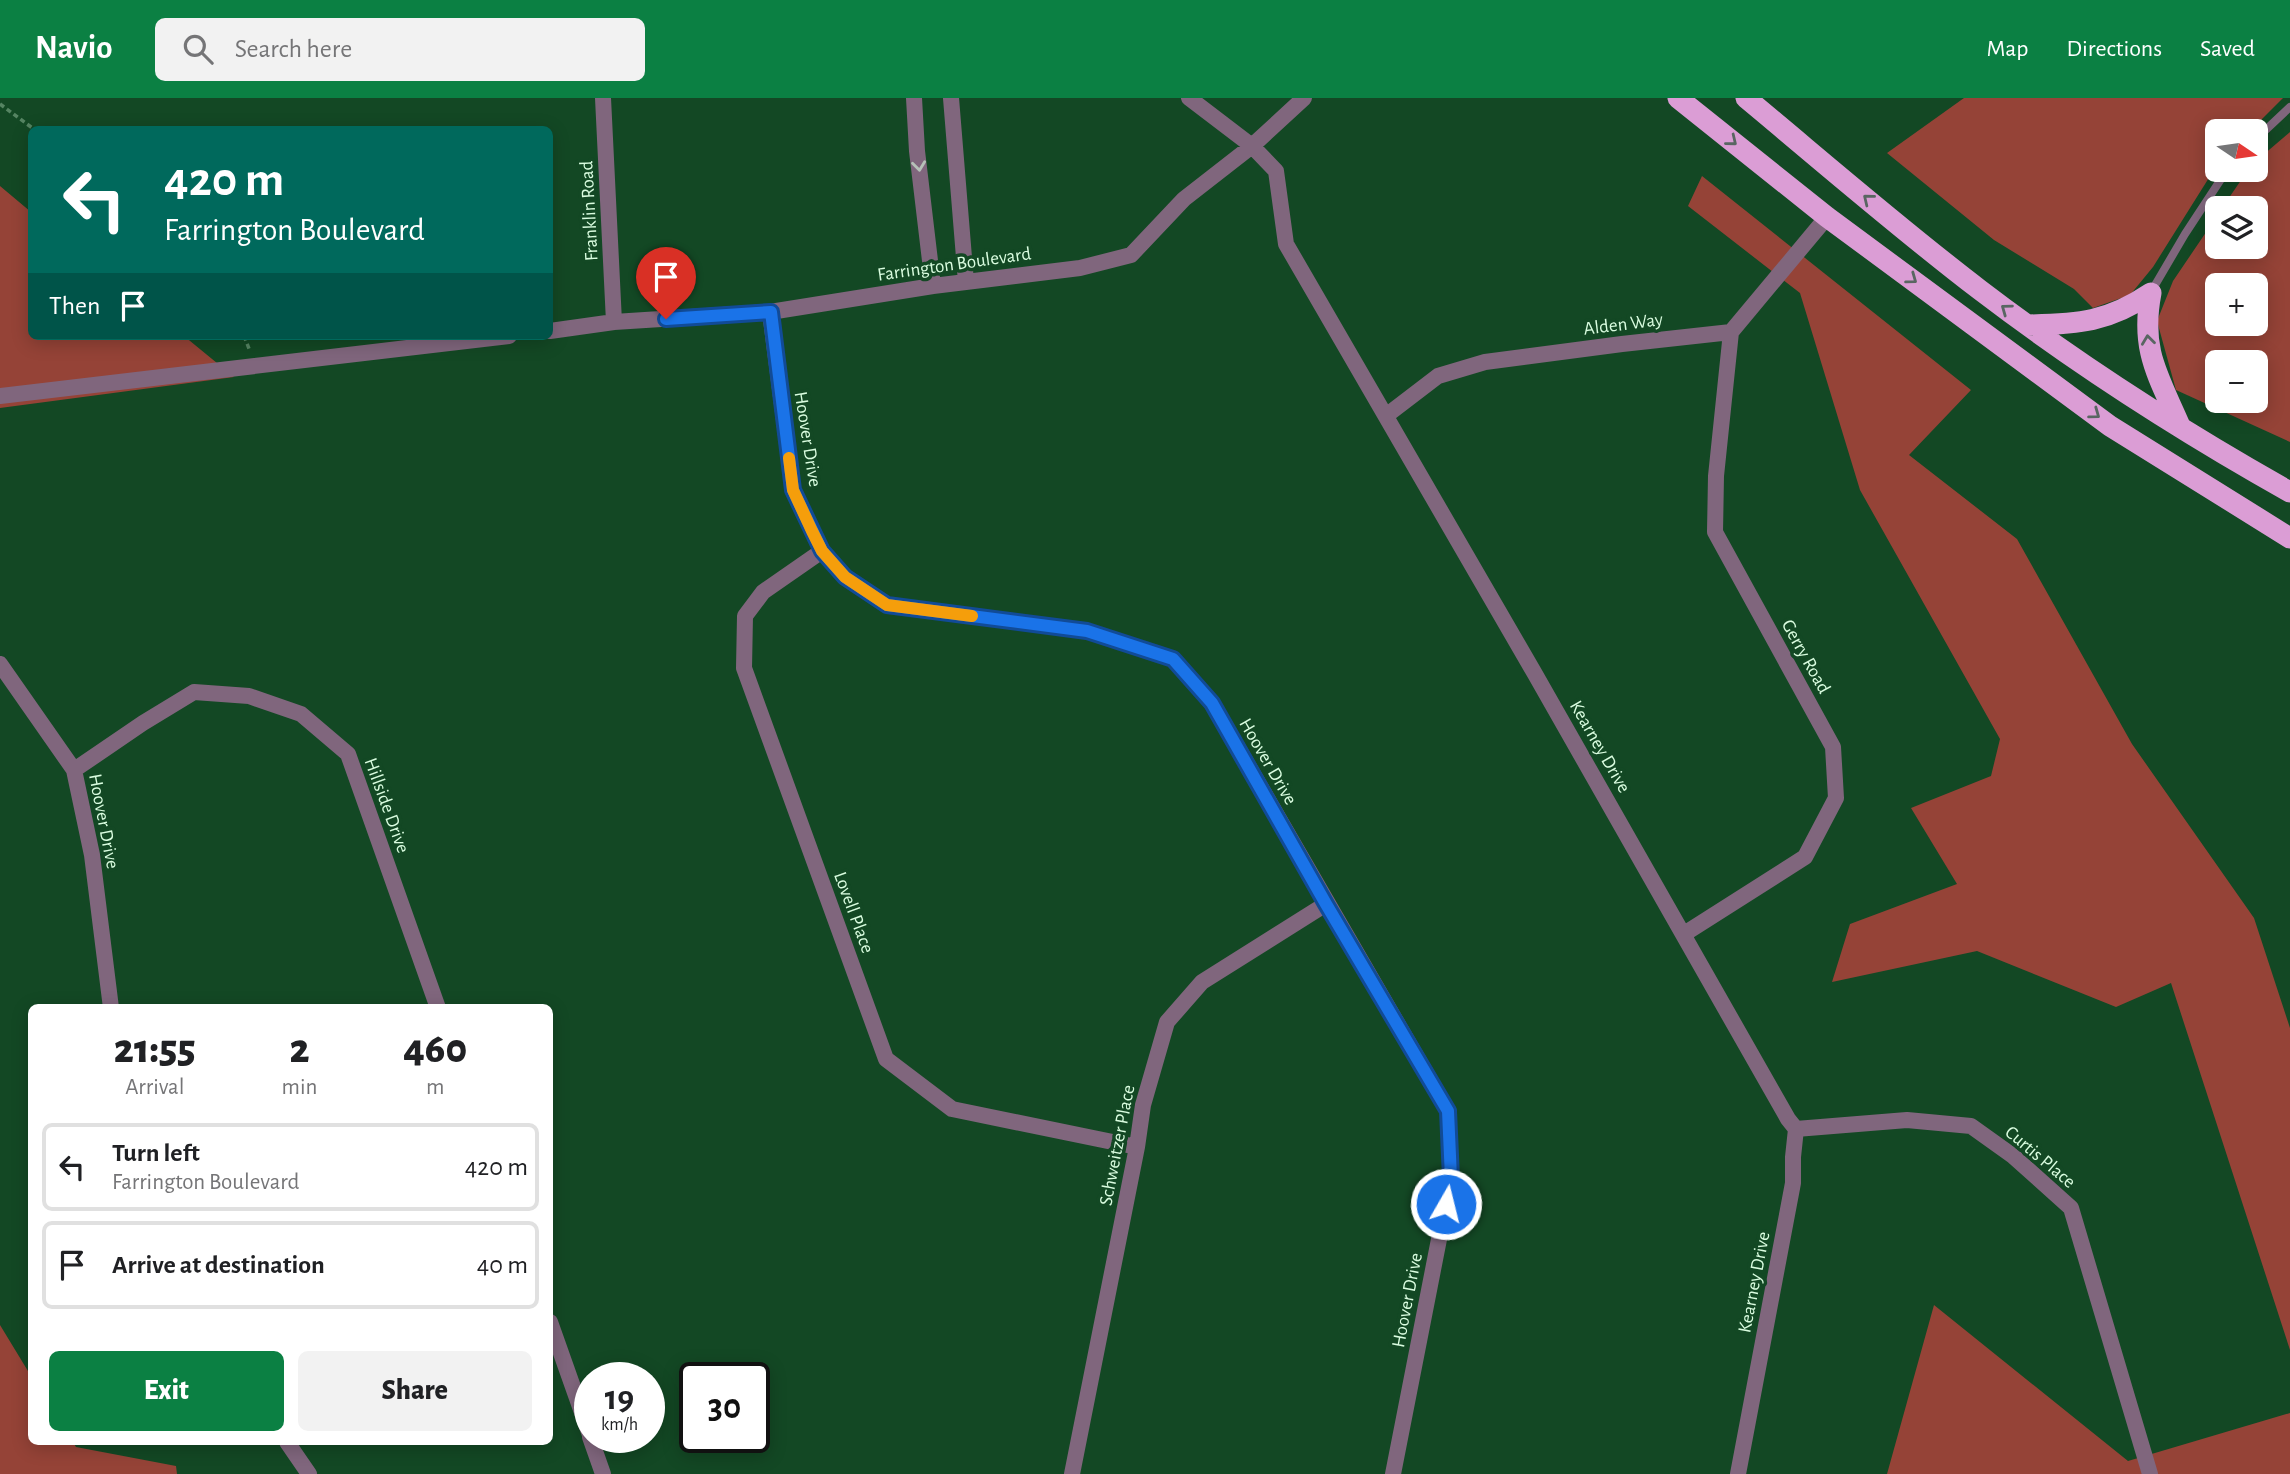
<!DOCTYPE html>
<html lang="en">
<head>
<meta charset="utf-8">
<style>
  :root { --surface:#fff; --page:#f2f2f2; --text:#202124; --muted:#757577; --line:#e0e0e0; --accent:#0b8043 }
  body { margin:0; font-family:"Alegreya Sans",sans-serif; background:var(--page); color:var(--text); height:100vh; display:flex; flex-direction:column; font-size:26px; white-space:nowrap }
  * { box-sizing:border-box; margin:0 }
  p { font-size:23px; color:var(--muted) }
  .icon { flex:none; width:38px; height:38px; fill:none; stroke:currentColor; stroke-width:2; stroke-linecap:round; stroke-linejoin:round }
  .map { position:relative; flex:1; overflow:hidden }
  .side { position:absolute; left:28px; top:906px; width:525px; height:441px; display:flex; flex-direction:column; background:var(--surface); border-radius:10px; box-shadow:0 4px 18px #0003 }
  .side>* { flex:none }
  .banner { position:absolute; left:28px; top:28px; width:525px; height:214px; border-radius:10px; box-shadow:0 4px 18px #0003; background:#00695c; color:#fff; overflow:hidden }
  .needle { width:46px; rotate:103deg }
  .fabs { position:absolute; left:2205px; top:21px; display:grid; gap:14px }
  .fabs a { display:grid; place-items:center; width:63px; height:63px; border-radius:10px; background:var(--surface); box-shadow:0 4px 18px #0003; font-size:35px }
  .speed { position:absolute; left:574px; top:1264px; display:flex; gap:14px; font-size:35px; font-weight:700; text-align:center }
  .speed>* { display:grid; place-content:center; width:91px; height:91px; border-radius:50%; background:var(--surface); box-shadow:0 4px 18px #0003; line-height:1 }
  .speed small { font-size:18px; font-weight:400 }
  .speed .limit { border:4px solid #111; border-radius:10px; background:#fff; color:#111 }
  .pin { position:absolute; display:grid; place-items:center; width:60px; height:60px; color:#fff; margin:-72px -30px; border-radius:50% 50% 50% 0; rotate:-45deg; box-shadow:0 0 7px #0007 }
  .pin .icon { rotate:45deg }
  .me { position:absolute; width:77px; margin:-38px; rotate:8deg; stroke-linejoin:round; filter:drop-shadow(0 0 5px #0008) }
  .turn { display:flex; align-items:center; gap:24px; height:147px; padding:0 21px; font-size:32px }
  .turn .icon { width:91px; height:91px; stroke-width:2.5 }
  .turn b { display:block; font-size:49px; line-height:60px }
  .then { display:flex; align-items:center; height:66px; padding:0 21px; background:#0003; gap:14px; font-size:26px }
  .eta { display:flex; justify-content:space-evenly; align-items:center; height:119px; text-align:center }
  .eta b { font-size:42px; font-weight:800; line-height:49px }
  .button { display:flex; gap:14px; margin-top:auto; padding:14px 21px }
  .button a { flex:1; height:80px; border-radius:10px; background:var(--accent); color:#fff; font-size:28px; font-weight:800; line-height:80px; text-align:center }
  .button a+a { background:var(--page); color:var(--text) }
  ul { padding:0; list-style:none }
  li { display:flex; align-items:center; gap:21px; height:88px; margin:0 14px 10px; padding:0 7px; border:4px solid var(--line); border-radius:10px }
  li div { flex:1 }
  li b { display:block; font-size:26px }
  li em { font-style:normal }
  header { display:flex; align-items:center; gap:42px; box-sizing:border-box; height:98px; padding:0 35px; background:var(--accent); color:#fff }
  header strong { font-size:33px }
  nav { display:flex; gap:38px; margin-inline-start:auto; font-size:24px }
  .search { width:490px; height:63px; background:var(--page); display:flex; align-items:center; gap:18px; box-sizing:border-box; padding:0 24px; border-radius:10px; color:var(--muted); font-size:26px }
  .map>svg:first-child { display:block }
</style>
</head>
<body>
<header>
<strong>Navio</strong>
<div class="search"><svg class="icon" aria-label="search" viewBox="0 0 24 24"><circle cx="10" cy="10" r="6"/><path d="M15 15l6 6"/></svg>Search here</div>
<nav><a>Map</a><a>Directions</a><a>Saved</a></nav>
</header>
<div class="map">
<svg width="2290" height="1376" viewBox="0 0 2290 1376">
  <rect width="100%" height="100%" fill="#134824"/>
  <path fill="#954337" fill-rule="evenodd" d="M1964,0H2283L2250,33H2217V67L2153,169L2130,197L2093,210L2074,191L1994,142L1887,55Z
    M2290,34V344L2176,292L2157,223L2173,183L2217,118V149H2256V110H2222L2248,72H2256V63ZM2217,187H2256V226H2217ZM2217,264H2256V303H2217Z
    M1702,78L1971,292L1909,357L2017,441L2132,646L2254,820L2290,930V1252L2171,885L2116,909L1977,853L1832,884L1850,826L1957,786L1911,710L1991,678L2000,641L1860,392L1800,195L1688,108Z
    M0,88L31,114L32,238H184L234,279L0,310Z
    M1934,1207L2128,1363L2290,1315V1376H1887Z
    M0,1227L31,1278L32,1344H73L76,1349L176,1368L177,1376H0Z"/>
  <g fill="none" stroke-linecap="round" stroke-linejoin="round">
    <path stroke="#558462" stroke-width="3.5" stroke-dasharray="5 3.5" stroke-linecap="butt" d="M0,6L35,32
      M244,238L250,253"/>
    <path stroke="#80667d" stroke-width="8" d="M2256,41L2290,9
      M2151,194L2185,136L2227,72"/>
    <path stroke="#80667d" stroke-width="16" d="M603,0L614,224
      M914,0L917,53L933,188
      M951,0L966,184
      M1189,0L1252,48L1276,73L1286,146L1535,576L1788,1021L1796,1031L1793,1059V1085L1738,1376
      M770,214L793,392L822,453L845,479L887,507L1087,533L1173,561L1212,605L1448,1013L1451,1080L1393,1376
      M550,233L614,224L770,214L933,188L1080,170L1131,157L1184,101L1252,48L1304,0
      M0,298L509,238
      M1387,317L1438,278L1485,264L1622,246L1731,234L1827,119
      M822,453L763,494L745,518L744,570L886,961L952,1011L1137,1049
      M0,566L74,672L92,757L111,910
      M74,672L143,625L194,594L249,598L301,616L348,656L438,910
      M1684,836L1805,759L1836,700L1833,649L1715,434L1716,378L1731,234
      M1796,1031L1907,1022L1971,1028L2013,1058L2071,1110L2150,1376
      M550,1224L590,1337
      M590,1339L603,1376
      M287,1344L309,1376
      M1072,1376L1137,1049L1143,1007L1167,924L1202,884L1326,806"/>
    <path stroke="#db9dd5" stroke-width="21" d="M1678,0L1827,119L2110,328L2290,440
      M1746,0C1823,64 1900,131 1980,192C2077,266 2183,334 2290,394
      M2151,195C2140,252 2158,277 2180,328
      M2028,227C2079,226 2108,224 2151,195"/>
  </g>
  <defs><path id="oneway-chevron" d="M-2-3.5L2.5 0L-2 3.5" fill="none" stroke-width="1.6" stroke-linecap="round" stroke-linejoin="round" transform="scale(1.75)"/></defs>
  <g stroke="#596662">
    <use href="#oneway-chevron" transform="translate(1732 43) rotate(39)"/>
    <use href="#oneway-chevron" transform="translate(1868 101) rotate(-141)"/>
    <use href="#oneway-chevron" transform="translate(1912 181) rotate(36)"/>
    <use href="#oneway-chevron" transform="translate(2006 211) rotate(-144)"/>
    <use href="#oneway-chevron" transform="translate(2148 242) rotate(-97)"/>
    <use href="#oneway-chevron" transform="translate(2095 316) rotate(36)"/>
  </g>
  <use stroke="#b6c1b8" href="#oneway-chevron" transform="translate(919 68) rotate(83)"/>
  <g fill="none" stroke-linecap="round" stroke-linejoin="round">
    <defs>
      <path id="route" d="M666,221L771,214L793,392L822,453L845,479L887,507L1087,533L1173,561L1212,605L1326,806L1448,1013L1451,1080L1446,1106"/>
    </defs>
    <use href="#route" stroke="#114b97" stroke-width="18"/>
    <use href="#route" stroke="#1a73e8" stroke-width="12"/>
    <path stroke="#f59e0b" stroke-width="12" d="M789,360L793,392L812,433L822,453L845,479L887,507L972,518"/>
  </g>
  <g text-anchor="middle" stroke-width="7" stroke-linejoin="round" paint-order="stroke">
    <g font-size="19" fill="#dafde0" stroke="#134824">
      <text transform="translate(588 113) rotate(-93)" y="7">Franklin Road</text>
      <text transform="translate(954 165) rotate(-8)" y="7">Farrington Boulevard</text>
      <text transform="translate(1623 225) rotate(-7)" y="7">Alden Way</text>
      <text transform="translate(809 341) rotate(81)" y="7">Hoover Drive</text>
      <text transform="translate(1807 558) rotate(61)" y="7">Gerry Road</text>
      <text transform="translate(1601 648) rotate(60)" y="7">Kearney Drive</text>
      <text transform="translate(1269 663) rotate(60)" y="7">Hoover Drive</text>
      <text transform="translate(388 707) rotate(70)" y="7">Hillside Drive</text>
      <text transform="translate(105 723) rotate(79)" y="7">Hoover Drive</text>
      <text transform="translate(855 814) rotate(70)" y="7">Lovell Place</text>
      <text transform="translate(1116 1047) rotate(-79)" y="7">Schweitzer Place</text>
      <text transform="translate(2041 1058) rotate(40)" y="7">Curtis Place</text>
      <text transform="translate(1753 1184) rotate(-79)" y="7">Kearney Drive</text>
      <text transform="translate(1406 1202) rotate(-79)" y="7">Hoover Drive</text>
    </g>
  </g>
</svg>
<div class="fabs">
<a><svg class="needle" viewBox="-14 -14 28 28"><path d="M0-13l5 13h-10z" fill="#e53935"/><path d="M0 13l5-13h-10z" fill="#757577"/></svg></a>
<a><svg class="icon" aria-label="layers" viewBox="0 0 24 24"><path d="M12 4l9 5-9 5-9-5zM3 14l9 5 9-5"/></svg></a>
<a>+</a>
<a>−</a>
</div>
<div class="speed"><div>19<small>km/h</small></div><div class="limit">30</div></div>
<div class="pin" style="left:666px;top:221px;background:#d93025"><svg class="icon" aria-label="arrive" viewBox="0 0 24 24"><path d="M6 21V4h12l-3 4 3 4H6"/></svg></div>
<svg class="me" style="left:1446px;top:1106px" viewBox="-20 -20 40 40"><circle r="17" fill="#1a73e8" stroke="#fff" stroke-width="3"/><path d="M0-11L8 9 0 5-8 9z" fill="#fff"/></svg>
<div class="banner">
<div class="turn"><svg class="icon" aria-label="left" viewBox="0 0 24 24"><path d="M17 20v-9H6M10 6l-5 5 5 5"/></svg><div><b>420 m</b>Farrington Boulevard</div></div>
<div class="then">Then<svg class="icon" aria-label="arrive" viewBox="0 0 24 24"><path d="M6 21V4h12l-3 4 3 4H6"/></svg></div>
</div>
<section class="side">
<div class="eta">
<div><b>21:55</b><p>Arrival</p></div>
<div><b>2</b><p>min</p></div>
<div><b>460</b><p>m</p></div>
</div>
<ul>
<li><svg class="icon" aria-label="left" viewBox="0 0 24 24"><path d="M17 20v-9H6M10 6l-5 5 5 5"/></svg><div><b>Turn left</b><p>Farrington Boulevard</p></div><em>420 m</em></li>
<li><svg class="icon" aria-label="arrive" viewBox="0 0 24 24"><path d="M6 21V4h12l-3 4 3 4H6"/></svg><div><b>Arrive at destination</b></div><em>40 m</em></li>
</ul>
<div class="button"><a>Exit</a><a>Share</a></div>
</section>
</div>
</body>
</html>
